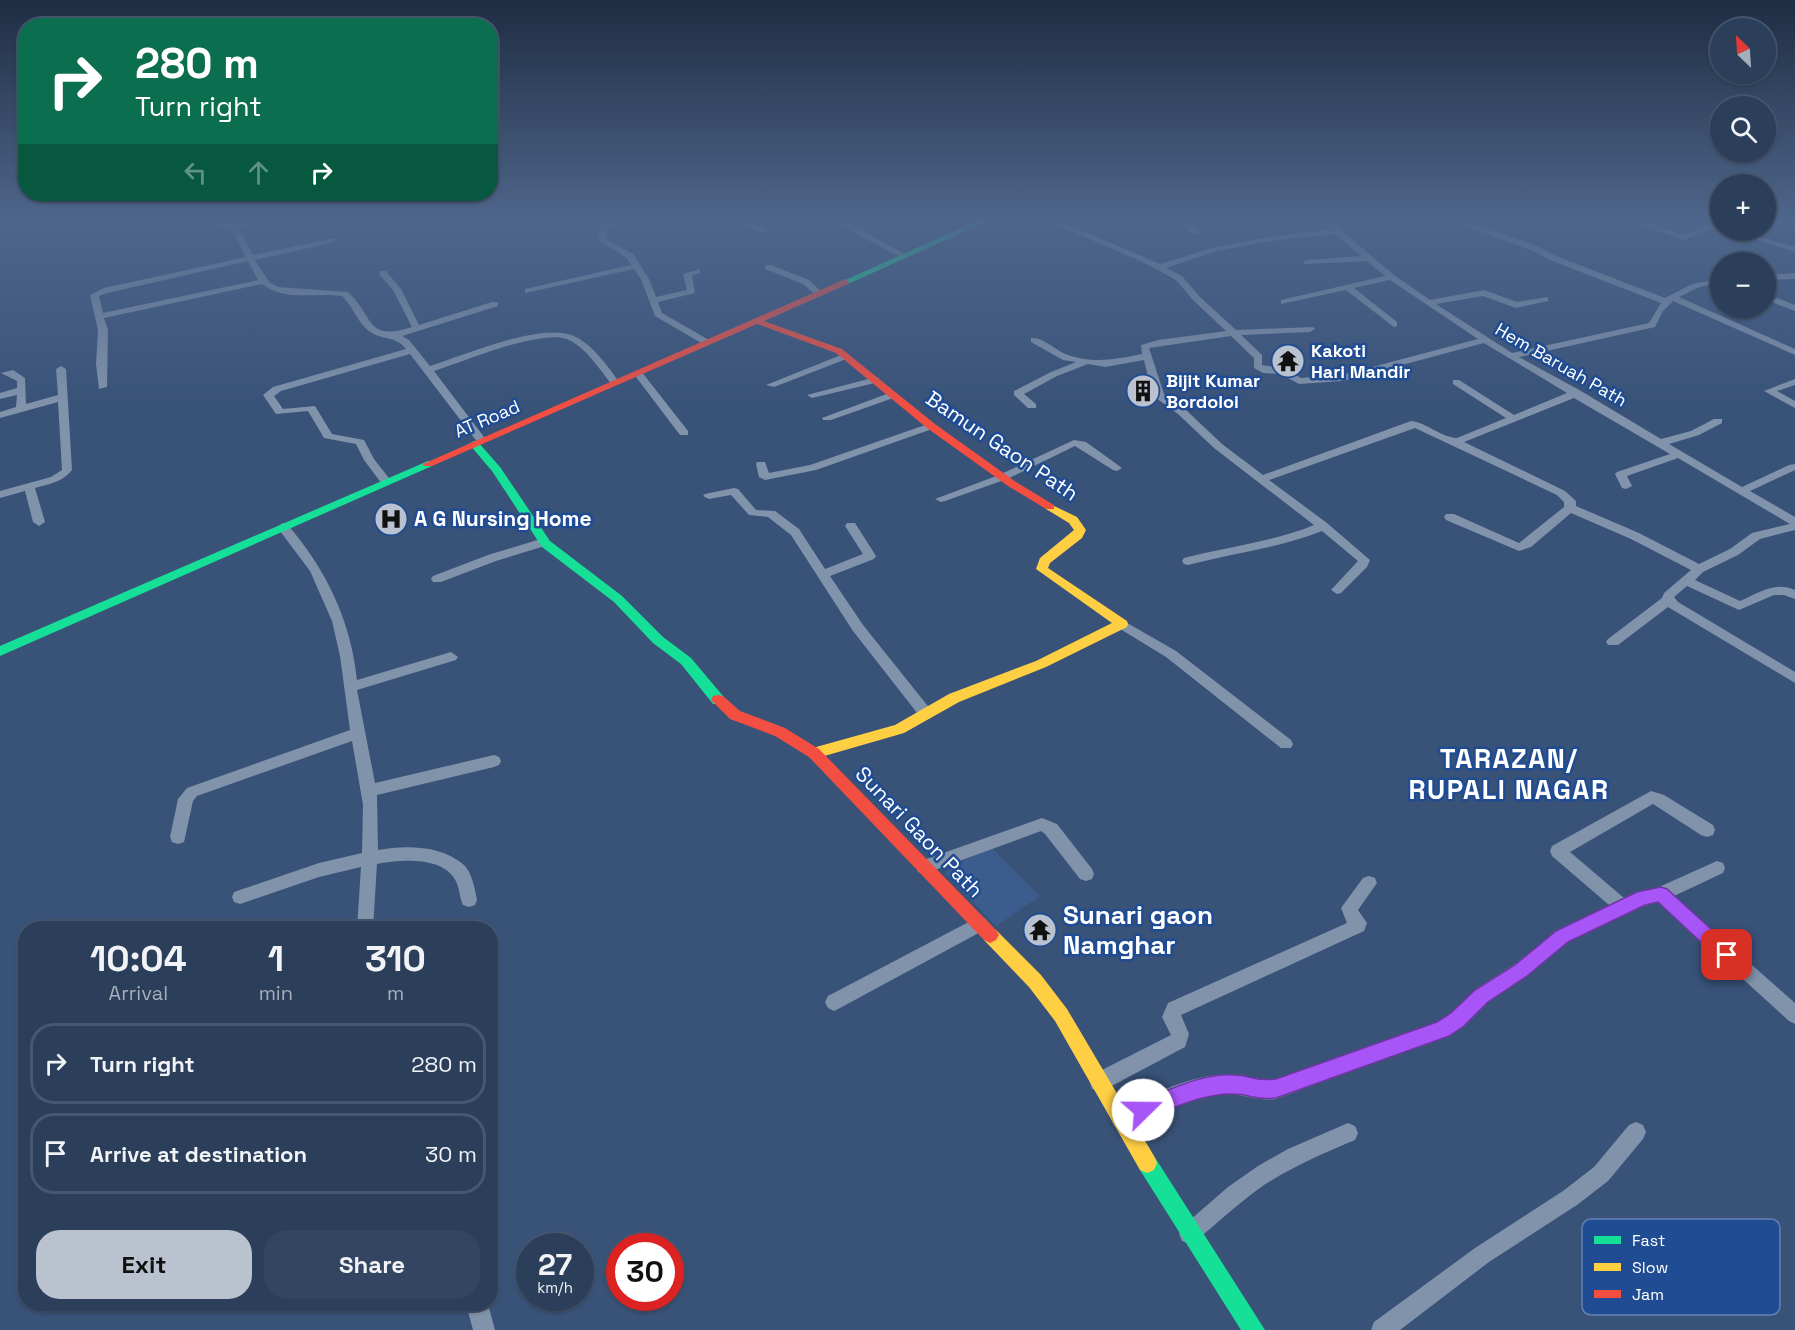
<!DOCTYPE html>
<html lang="en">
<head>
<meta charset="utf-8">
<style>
  :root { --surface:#2b3e5a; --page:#334560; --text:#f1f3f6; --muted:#a6aebb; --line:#475770; --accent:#bac2d0 }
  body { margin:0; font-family:"Space Grotesk",sans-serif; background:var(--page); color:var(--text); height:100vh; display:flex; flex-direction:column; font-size:22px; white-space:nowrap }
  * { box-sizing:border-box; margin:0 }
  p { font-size:20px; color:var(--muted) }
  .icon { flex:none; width:33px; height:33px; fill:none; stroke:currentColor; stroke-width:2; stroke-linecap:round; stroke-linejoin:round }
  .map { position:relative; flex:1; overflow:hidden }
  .panel { position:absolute; left:18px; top:921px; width:480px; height:390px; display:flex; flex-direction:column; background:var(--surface); border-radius:24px; box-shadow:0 2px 4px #0004,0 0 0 2px var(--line) }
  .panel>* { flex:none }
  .hud { position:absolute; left:18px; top:18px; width:480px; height:183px; border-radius:24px; box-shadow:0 2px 4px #0004,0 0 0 2px var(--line); background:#0b6e4f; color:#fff; overflow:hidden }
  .needle { width:39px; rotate:335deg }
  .buttons { position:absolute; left:1710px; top:18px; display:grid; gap:12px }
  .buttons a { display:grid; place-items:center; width:66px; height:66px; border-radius:50%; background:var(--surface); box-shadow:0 2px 4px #0004,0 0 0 2px var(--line); font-size:30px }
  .speed { position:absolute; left:516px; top:1233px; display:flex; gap:12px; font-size:30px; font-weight:700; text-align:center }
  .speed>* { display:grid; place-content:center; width:78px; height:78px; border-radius:50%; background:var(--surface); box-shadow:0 2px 4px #0004,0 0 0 2px var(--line); line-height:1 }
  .speed small { font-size:15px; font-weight:400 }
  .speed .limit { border:9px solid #d22; background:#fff; color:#111 }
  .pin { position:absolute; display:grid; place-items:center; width:51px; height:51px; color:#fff; margin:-26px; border-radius:12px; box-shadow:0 3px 9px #0006 }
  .me { position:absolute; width:66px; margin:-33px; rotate:68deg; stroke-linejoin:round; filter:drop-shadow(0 0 4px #0008) }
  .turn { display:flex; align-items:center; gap:21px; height:126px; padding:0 18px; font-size:27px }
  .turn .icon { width:78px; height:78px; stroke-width:2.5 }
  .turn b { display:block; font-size:42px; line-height:51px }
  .lanes { display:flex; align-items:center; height:57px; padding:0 18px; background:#0003; justify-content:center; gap:30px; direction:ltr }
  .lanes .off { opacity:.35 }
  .eta { display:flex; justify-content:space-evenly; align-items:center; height:102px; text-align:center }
  .eta b { font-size:36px; font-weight:800; line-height:42px }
  .button { display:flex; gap:12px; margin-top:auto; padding:12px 18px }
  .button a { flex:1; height:69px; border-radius:24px; background:var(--accent); color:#111; font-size:24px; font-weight:800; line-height:69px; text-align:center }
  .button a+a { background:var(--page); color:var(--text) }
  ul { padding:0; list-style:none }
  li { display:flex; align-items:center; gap:18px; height:81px; margin:0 12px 9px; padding:0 6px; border:3px solid var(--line); border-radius:24px }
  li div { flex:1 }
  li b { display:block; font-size:22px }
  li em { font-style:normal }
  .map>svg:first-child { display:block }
</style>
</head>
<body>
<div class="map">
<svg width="1795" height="1330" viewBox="0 0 1795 1330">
  <rect width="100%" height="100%" fill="#395278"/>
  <path fill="#3d5c8e" d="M989,845L1040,896L996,926L945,873Z"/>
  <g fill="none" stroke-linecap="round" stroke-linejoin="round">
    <path fill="#8193ab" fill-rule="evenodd" d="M203,219C213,219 224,224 233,223C245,222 256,219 269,219L238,227L253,255L335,238V242L255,260L269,282L278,287L348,292C375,317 365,342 412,327L393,290L380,275V271H386L401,289L419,325L492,302H498V306L402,336L409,340L430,366C463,356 544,320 576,337C594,346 608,367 620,383L612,385C600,370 586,347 567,339C540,329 462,362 434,371L487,441L482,444L478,443L410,354L281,391L274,396L283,409L315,406L332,434L364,440L374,459L392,482L386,485L382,484L364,460L356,444L324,438L308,411L276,414L263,395L273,387L406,349C398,337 384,340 372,333C358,325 354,307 342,296C315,292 285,302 262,284L104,318L108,330L107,387L99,389L96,364L98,330L90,295L104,288L246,257L232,230ZM248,261L258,280L103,313L99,296L107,293Z
      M621,219H635L608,228L606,239L633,254L649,279L656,297L687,290L683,274L700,269V273L692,275L695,293L658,302L662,313L709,340V344H703L655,316L641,279L634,269L525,293V289L631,265L627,258L598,240L601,225Z
      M687,219L701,221L747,219L768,231C758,237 745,221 733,221C716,221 703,231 687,219Z
      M829,219H840L909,256L902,258Z
      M1043,219H1055L1160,264L1215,247L1270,237L1331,229L1319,219H1328L1394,275L1430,300L1484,290L1517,302L1548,297V301L1516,308L1483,296L1436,304L1512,353L1649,323L1661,303L1550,260L1531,250L1447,219H1460L1537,246L1556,256L1665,298L1692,284L1720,279V283L1699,287L1679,297L1795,349V355L1673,301L1663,311L1655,327L1519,357L1581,391L1661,439L1691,431L1714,419H1722V423L1699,435L1669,444L1742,487L1789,465L1795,464V470L1750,491L1795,517V530L1760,539L1738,555L1703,572L1695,580L1740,601C1759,593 1774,581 1795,590V599L1784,595H1774L1739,610L1687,586L1674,597L1678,602L1795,672V683L1668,607L1618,645H1608L1606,642L1608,639L1662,598L1664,593L1691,570L1631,539L1571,513L1531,547L1519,551L1446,520L1444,517L1446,514H1454L1519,543L1564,507V502L1557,495L1415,428L1269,480L1327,523L1370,560L1367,567L1341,593L1337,594L1331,590L1358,561L1322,531C1279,548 1233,553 1188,565L1184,564L1182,561L1184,558C1227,547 1273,542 1314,525L1214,448L1178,414L1156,398L1151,389L1144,360L1105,367L1088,364L1057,376L1024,394L1036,404V408H1028L1014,395V391L1051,372L1076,362L1063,360L1031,342V338C1044,337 1056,351 1068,355C1093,364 1118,359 1142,354L1141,345L1158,340L1226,331L1193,300L1176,280L1147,264ZM1335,234L1361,256L1307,260L1303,262L1304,264L1367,261L1385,276L1281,300V304L1346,290L1394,327L1397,326V322L1354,288L1390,280L1478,339L1342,375L1301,378L1286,369L1262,365V355L1241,335L1310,332L1315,329L1313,327L1236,330L1199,296L1182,276L1166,268L1217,251L1270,241ZM1231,336L1254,358V368L1263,373L1281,374L1299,384L1342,381L1484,343L1567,393L1514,415L1459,380H1453V384L1506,418L1457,438C1440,437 1428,423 1411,421L1263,475L1222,444L1186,410L1164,394L1149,348ZM1574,398L1670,454L1617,472L1615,474L1622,488L1626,489L1632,486L1627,476L1678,458L1790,524L1752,533L1730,549L1699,564L1639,533L1576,506V501L1565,491L1464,442Z
      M1176,219H1185L1200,233L1193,235Z
      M1623,219H1636L1684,235L1717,220H1720V225L1684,240Z
      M1727,230H1738L1795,247V252Z
      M765,265H771L809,280L824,294L817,296L803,284L765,269Z
      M1795,273V279L1766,280V275Z
      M1766,294L1795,305V311L1766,300Z
      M846,353L851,356L849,358L774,387L766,385Z
      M61,366L66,369L72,470C63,482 49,484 35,488L45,522L39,526L33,522L25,491L0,498V491L51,477L62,470L58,402L0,418V412L16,407L17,395L0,399V393L17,388V381L1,373L13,370L25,378L26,404L58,395L56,369Z
      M638,370L641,371L688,431V435H680L633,373Z
      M876,377L879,378V382L812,398L807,395Z
      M1795,379V385L1777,391L1795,401V408L1764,391Z
      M892,392L897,395L896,397L831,420H823L822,418Z
      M931,423L935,424V428L816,470L765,480L759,477L756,464L757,462H765L769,473L810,465Z
      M1074,440L1086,442L1122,468L1117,471L1113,470L1075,446L1007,479L945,501L941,502L935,499L999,475Z
      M734,488L738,489L756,510L775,511L799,529L825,569L863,554L845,526L847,523H855L876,556L874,559L830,576L863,625L931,710L933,714L931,718H921L853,631L791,535L768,517L749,515L731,495L709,499L703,496L705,494Z
      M283,523L287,524C326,569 351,621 357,680L451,652L458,657L456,660L357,690L375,783L494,755L499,757L501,761L499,765L494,767L377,795L378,850C405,845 442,845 464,865C472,873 475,889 477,900L475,905L469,907L463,905C459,897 460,886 454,878C439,856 399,860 377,864L373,928H357L361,867L319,877L240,904L234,902L232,897L234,892L319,863L362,853L363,805L352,741L197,796L193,801L184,842L178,844L172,842L170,837L178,799L187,788L350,730L340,656L332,621L310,571L277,527Z
      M544,538L550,542L548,545L496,561L441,582H433L431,579L433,576L488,555Z
      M1122,620L1176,651L1291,740L1293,744L1291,748H1281L1166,657L1117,627L1116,624Z
      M1651,791L1664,795L1713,825L1715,830L1713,835L1707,837L1701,835L1653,804L1570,852L1624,898L1659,887L1717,861L1723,863L1725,868L1723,873L1674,896L1795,1003V1024L1789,1021L1658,902L1628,911L1568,942L1527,976L1488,1001L1464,1026L1448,1035L1276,1099C1257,1102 1240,1093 1221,1093C1185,1095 1153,1115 1121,1129L1114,1126L1111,1119L1114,1112C1148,1098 1183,1077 1220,1075C1239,1073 1257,1083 1276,1079L1437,1022L1452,1014L1476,989L1515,964L1556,932L1609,905L1552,856L1550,851L1552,846Z
      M1042,818L1057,824L1092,869L1094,874L1092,879L1086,881L1080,879L1045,834L1041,831L924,874L918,872L916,867L918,862Z
      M1369,876L1375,878L1377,883L1358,910L1367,923L1364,931L1181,1015L1189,1034L1185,1047L1106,1089L1099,1091L1092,1089L1090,1082L1092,1075L1171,1035L1162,1017L1168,1003L1347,923L1341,908L1363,878Z
      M980,916L986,919L988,924L986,929L840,1008L834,1011L828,1008L825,1002L828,996Z
      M1636,1122L1643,1125L1646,1132L1643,1139L1608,1181L1577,1205L1489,1262L1400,1330H1371L1374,1322L1475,1248L1563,1191L1594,1167L1629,1125Z
      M1348,1123L1355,1126L1358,1133L1355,1140C1324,1153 1292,1167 1264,1185C1240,1202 1218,1222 1196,1241L1189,1244L1182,1241L1179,1234L1182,1227L1228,1187L1258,1166L1288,1149Z
      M466,1304H488L495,1330H473Z"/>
    <path fill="#16e098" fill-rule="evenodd" d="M981,219H992L848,284L841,282Z
      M474,441L478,442L500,467L550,541L622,596L663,637L691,658L723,696L725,700L723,704H713L681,664L653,643L614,602L542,547L492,471L469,444Z
      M428,461L432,462V466L0,656V646Z
      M1147,1153L1154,1156L1265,1330H1241L1140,1170L1137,1163L1140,1156Z"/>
    <path fill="#ffcf43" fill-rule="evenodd" d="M1050,504L1077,517L1086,530L1082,538L1050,563L1048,568L1127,621L1128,624L1127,627L1046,667L959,702L904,733L814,759L809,757L807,753L809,749L895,725L949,694L1036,661L1112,623L1036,569L1040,558L1074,530L1069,523L1046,509L1044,507Z
      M990,927L996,930L1041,975L1067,1009L1154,1156L1157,1163L1154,1170L1147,1173L1140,1170L1055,1021L1029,987L984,940L981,935L984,930Z"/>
    <path fill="#f24e42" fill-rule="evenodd" d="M845,279L849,282L848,284L764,321L842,349L935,424L1016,482L1054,505V509H1046L1008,486L927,428L836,353L757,324L432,466H424L423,464Z
      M718,695L723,696L740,711L785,728L819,749L996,930L999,935L996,940L990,943L984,940L809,757L775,736L730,719L711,700L713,696Z"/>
  </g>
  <linearGradient id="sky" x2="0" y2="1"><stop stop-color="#1f2d42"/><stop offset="0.54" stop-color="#4e668b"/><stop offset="1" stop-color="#4e668b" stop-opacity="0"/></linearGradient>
  <rect width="1795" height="406" fill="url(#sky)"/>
  <path fill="#a855f7" stroke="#6d37a1" stroke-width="1.5" d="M1661,887L1667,889L1733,949L1736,955L1733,961L1727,963L1721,961L1658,902L1645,905L1568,942L1527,976L1488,1002L1464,1026L1449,1036L1276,1098C1255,1101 1251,1094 1234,1094C1202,1093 1172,1109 1143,1120L1136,1117L1133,1110L1136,1103C1167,1091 1201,1073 1234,1075C1251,1075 1255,1082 1276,1079L1437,1022L1451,1013L1475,990L1515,965L1556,931L1637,892Z"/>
  <defs>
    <symbol id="temple-disc" viewBox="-11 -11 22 22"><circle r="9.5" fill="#bac2d0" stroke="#1f4c92"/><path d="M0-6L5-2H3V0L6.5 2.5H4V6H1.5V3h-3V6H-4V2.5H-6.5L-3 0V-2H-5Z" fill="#111"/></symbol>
    <symbol id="building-disc" viewBox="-11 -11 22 22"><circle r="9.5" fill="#bac2d0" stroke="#1f4c92"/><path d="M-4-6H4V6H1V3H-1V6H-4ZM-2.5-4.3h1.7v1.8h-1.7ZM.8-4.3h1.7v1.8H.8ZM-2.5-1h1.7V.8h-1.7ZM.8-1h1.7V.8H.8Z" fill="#111"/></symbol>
    <symbol id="hospital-disc" viewBox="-11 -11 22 22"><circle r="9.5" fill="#bac2d0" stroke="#1f4c92"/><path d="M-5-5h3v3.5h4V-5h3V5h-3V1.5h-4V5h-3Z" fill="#111"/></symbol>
  </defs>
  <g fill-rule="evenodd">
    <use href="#temple-disc" x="1269" y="342" width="38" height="38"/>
    <use href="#building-disc" x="1124" y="372" width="38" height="38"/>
    <use href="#hospital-disc" x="372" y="500" width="38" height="38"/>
    <use href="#temple-disc" x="1021" y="911" width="38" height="38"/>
  </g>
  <g text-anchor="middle" stroke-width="5" stroke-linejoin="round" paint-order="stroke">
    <g font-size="18" font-weight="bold" fill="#fff" stroke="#1f4c92" text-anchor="start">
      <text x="1311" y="357">Kakoti<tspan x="1311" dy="21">Hari Mandir</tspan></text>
      <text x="1166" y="387">Bijit Kumar<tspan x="1166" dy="21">Bordoloi</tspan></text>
    </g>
    <g font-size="18" fill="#fff" stroke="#1f4c92">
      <text transform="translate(1561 365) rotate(30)" y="6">Hem Baruah Path</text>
      <text transform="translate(487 419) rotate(-23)" y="6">AT Road</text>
    </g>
    <g font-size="21" fill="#fff" stroke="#1f4c92">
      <text transform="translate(1002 446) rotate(34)" y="7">Bamun Gaon Path</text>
      <text transform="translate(919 832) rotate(46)" y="7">Sunari Gaon Path</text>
    </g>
    <g font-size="21" font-weight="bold" fill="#fff" stroke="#1f4c92" text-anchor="start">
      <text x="414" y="526">A G Nursing Home</text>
    </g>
    <g font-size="26" font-weight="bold" fill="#fff" stroke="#1f4c92" text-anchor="start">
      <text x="1063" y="924">Sunari gaon<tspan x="1063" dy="30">Namghar</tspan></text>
    </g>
    <g font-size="27" font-weight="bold" letter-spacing="1.5" fill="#fff" stroke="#1f4c92">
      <text x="1509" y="768">TARAZAN/<tspan x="1509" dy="31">RUPALI NAGAR</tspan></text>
    </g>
  </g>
  <rect x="1582" y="1219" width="198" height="96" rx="9" fill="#1f4c92" stroke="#6282b3" stroke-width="1.5"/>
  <rect x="1594" y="1236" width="27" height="8" fill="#16e098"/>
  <rect x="1594" y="1263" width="27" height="8" fill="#ffcf43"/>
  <rect x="1594" y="1290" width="27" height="8" fill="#f24e42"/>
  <g font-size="16" fill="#fff">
    <text x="1632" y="1246">Fast</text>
    <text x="1632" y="1273">Slow</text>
    <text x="1632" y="1300">Jam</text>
  </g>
</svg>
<div class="buttons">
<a><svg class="needle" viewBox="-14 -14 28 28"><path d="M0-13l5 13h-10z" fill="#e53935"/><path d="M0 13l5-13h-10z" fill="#a6aebb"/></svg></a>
<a><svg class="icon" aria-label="search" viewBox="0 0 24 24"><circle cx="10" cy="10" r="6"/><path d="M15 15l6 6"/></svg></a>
<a>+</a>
<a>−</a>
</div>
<div class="speed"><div>27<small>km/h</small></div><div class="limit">30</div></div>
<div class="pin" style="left:1727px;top:955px;background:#d93025"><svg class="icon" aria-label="arrive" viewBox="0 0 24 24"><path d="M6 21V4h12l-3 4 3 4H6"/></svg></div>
<svg class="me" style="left:1143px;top:1110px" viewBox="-20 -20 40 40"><circle r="19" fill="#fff"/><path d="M0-13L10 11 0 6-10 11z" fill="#a855f7"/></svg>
<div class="hud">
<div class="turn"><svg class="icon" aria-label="right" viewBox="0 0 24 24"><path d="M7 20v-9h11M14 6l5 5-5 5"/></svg><div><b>280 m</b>Turn right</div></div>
<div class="lanes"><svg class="icon off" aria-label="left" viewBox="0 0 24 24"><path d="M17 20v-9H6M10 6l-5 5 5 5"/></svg><svg class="icon off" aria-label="ahead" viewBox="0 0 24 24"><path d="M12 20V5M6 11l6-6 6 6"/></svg><svg class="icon" aria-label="right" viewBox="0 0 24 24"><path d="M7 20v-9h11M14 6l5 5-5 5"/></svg></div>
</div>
<section class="panel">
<div class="eta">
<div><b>10:04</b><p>Arrival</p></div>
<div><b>1</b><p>min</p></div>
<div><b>310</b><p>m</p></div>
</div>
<ul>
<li><svg class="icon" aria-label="right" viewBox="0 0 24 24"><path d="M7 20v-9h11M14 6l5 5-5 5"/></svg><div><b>Turn right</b></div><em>280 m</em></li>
<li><svg class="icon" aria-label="arrive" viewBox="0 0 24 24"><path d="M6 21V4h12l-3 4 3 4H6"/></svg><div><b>Arrive at destination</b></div><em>30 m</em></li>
</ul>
<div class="button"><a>Exit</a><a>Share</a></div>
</section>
</div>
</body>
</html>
